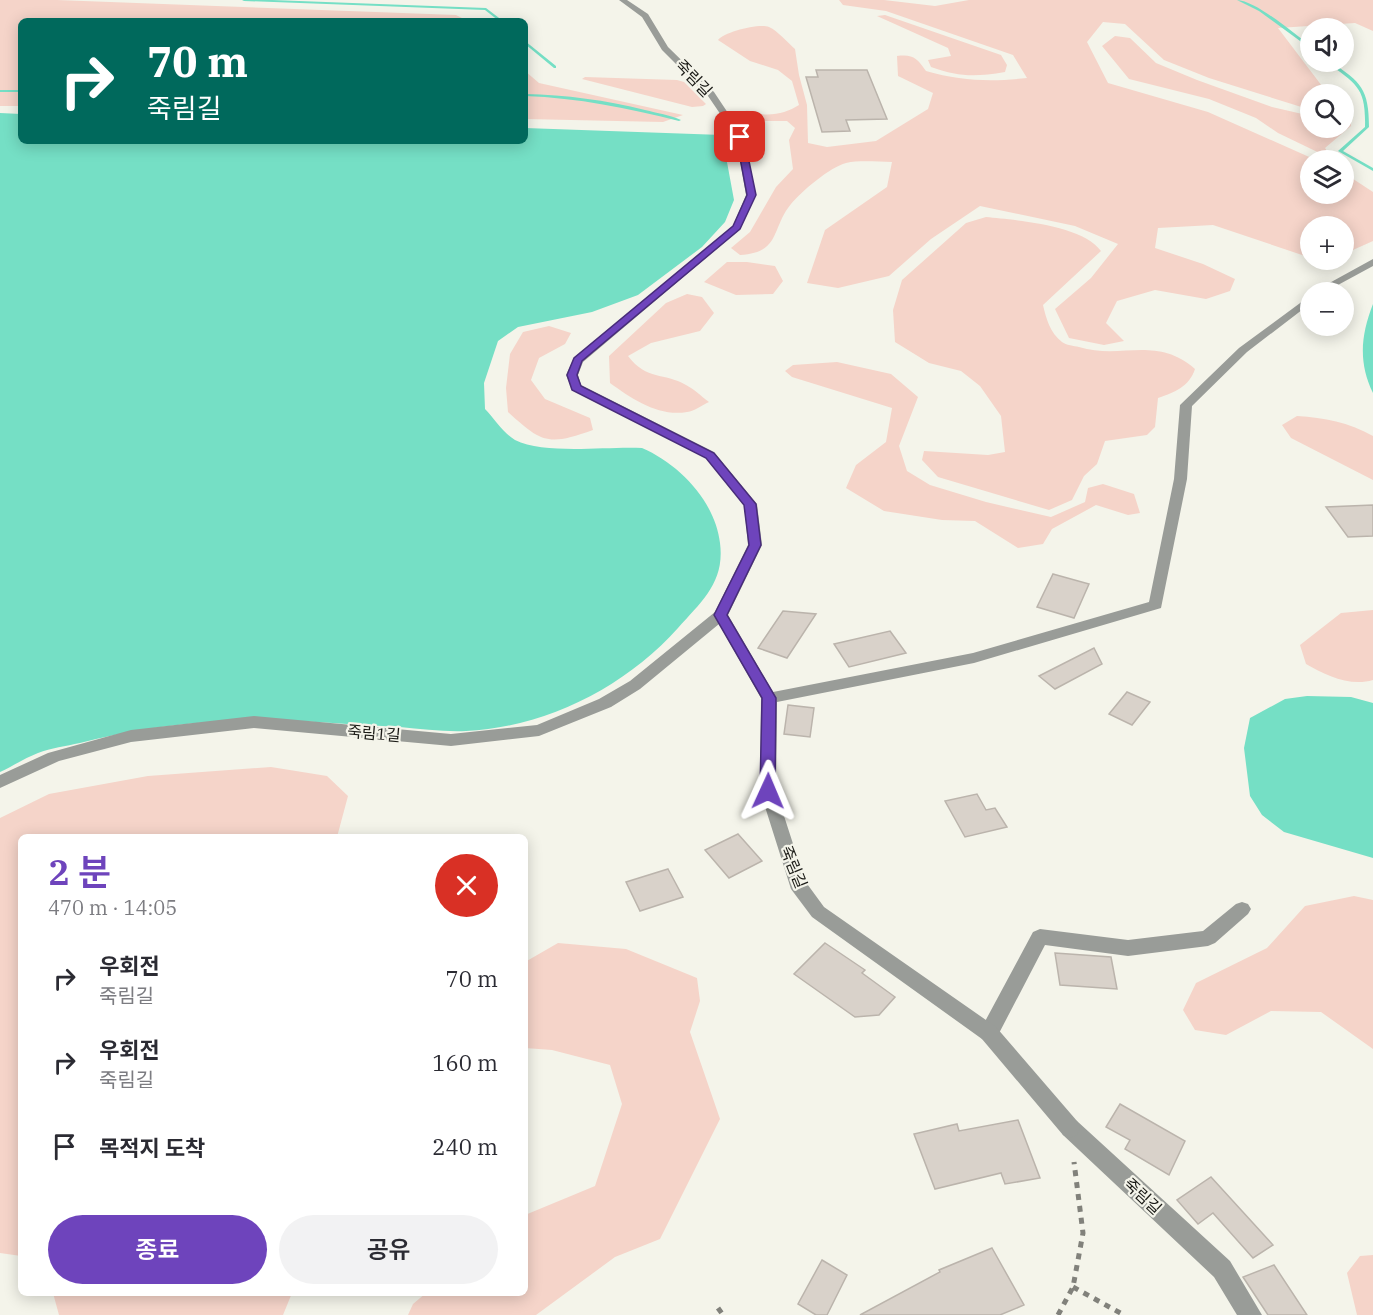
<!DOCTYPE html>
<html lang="ko">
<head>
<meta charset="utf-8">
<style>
  :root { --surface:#fff; --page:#f2f2f3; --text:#2b2b33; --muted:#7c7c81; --accent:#6e44bc }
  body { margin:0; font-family:"IBM Plex Serif","Noto Sans KR",serif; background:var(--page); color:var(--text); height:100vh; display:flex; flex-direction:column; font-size:22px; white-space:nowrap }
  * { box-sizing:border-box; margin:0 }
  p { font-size:20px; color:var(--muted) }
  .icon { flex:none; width:33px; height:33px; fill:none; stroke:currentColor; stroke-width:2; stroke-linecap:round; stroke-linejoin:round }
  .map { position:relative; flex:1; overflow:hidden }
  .drawer { position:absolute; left:18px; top:834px; width:510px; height:462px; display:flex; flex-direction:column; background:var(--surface); border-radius:9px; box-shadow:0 3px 15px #0003 }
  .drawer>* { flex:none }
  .banner { position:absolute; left:18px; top:18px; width:510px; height:126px; border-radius:9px; box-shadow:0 3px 15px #0003; background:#00695c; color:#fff; overflow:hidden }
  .fabs { position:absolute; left:1300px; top:18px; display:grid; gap:12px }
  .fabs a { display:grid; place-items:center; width:54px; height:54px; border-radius:50%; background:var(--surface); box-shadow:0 3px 15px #0003; font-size:30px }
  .pin { position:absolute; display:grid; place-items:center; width:51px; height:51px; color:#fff; margin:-26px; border-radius:12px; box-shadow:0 3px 9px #0006 }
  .me { position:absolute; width:66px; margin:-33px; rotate:1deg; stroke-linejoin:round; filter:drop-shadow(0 0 4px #0008) }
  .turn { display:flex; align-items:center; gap:21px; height:126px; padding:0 30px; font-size:27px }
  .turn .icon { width:78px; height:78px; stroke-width:2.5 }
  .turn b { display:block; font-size:42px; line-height:51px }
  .round { display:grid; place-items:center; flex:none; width:63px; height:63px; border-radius:32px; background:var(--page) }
  .summary { display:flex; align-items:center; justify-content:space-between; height:102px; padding:0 30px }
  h1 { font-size:36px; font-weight:600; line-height:45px; color:var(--accent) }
  .cta { display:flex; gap:12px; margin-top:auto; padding:12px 30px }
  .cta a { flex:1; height:69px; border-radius:36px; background:var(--accent); color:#fff; font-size:24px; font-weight:600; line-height:69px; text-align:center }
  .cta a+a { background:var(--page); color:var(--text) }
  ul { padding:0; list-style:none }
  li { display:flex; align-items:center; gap:18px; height:84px; padding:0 30px }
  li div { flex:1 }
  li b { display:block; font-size:22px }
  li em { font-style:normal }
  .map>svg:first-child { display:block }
</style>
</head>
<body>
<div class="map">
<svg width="1373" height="1315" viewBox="0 0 1373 1315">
  <rect width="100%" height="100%" fill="#f4f4ea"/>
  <path fill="#f5d4c9" d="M0,0H57L456,15L468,21H21V106H0Z
    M839,0H884L935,6L969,0H1373V31L1355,23L1278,28L1328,94H1311V110L1209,78L1164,60L1125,24L1103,22L1087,42L1108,83L1208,112L1316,160H1311V194H1344V173L1373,192V241L1344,254V226H1311V258L1213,225L1158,228L1155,248L1203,264L1235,279L1230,291L1206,299L1155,290L1117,301L1106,323L1124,341L1104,345L1069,338L1055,309L1091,278L1118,244L1075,226L980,206L931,239L889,276L838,288L807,283L825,230L887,187L892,162C878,162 860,160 846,163C830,167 802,191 791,204C771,228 781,253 740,255L731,248L750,232L776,187L793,169L789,140L795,128L787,121H757L742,112C749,109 753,112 761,114C774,116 788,112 799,105L792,81L778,70L750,61L718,40C724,32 759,23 769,27C778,31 788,43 795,49L799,75L807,105L808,143L827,147L876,141L928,109L933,93L898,76L897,56C913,54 917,58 926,71C961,81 991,82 1027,78L1013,55L886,11L843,5Z
    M885,15L1001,55L1007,65L1005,72C975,77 959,77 931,67L928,60L951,56L948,48L877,16Z
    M1115,36L1130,38L1156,63L1197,80L1272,107L1311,116V128H1344V117H1350L1351,126L1325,148L1332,159L1278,133L1256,118L1209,99L1129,79L1102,46Z
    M525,71L539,83L683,115L663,122L525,119Z
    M585,77L677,80L684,82L706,104L703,106L692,107L582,79Z
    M986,217C1016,220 1083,225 1101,251L1043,305C1046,318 1050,333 1062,342C1066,345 1074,346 1079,347C1121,360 1156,335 1195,369C1189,387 1175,392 1158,398L1155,427L1147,435L1105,441L1097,464L1084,476L1072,500L1049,510L938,477L922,460L924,451L988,455L1005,452L1001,416L980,386L961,371L929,363L895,342L893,310L902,280L966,223Z
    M727,262H747L775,266L783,281L773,294L736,295L704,282Z
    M687,294L702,297L714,313L700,331L651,343L628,356C647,381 664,372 686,385C694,389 701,396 709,402C702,405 695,411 687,412C659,417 632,399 610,383L609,356L666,303Z
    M549,326L571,333L565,344L539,358L531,380L545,399L590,418L593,430C548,446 542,443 508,412L506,388L510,354L523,332Z
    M837,362L891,374L918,397L899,446L907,471L930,485L986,502L1051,517L1085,502L1088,488L1103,484L1134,494L1140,513L1128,515L1096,505L1052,529L1043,544L1018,548L975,521L942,520L884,511L846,488L856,465L886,442L892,408L792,377L785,371L793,365Z
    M1297,416C1325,418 1348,422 1373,436V480L1291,438L1282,425Z
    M1373,610V680C1350,687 1325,675 1306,664L1300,645L1341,613Z
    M271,767L327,776L348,796L337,837H21V1256L0,1253V818L49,794L148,776Z
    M1354,896L1373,900V1049L1321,1012L1271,1011L1226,1035L1195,1030L1183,1010L1196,983L1267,948L1305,906Z
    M558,943L626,949L697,978L700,1001L690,1032L720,1119L660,1239L615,1257L536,1315H408L413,1304L426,1293H525V1215L595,1186L622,1104L610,1065L552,1050L525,1048V962Z
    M1373,1255V1315H1357L1347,1273L1360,1256Z
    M53,1293H292L283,1315H59Z"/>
  <path fill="#75dfc5" d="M0,113L21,114V141H525V128L722,135L734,200L725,222L702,247L638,295L592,312L518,327L498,341L484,383L485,409C494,418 504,434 515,440C545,455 607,446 642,448C679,464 715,501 720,543C725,582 702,601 678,628C625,687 547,727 466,731C445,732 422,729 400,727C337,724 274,717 211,722C166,725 123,732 80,743C66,746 51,748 38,753C25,758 13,766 0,772Z
    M1373,304V393C1358,362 1361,335 1373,304Z
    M1307,696L1351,697L1373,703V858L1284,832L1262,815L1250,796L1244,748L1250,718L1285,699Z"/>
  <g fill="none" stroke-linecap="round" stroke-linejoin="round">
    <path fill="#75dfc5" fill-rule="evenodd" d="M242,0H272L486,8L503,21H499L485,10L244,1Z
      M1237,0C1257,1 1294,34 1311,46V49L1259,11Z
      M525,41L556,66V68H554L525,44Z
      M1327,62H1331C1361,82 1369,89 1369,127L1343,151L1373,168V171L1338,151L1365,127C1366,86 1356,85 1327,62Z
      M0,90H21V92H0Z
      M525,94C566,95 606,100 645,110C657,113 670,115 681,120L679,121C628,108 578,98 525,96Z"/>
  </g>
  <path fill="#d9d2ca" stroke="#bbb4ac" stroke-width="1.5" d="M816,70H867L887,119L846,120L850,131L822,132L806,77H818Z
    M1373,505V536L1348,537L1326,507Z
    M1053,574L1089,584L1074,618L1037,607Z
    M783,611L816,614L787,658L758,648Z
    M890,631L906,653L849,667L834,644Z
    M1094,648L1102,664L1055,689L1039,676Z
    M1127,692L1150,702L1132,725L1109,714Z
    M788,705L814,708L810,737L784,734Z
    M977,794L986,810L995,808L1007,827L965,837L945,801Z
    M738,834L762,861L729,878L705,850Z
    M668,869L683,897L640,911L626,882Z
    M825,943L865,970L862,973L895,997L879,1015L855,1017L794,974Z
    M1055,953L1111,957L1117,989L1060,985Z
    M1120,1104L1185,1141L1169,1175L1125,1149L1130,1140L1106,1127Z
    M1018,1120L1040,1178L1005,1184L1001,1173L935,1189L914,1134L957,1124L959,1131Z
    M1211,1177L1273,1245L1253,1258L1213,1213L1198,1224L1177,1200Z
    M992,1248L1024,1305L1000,1315H860L940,1272L939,1270Z
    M822,1260L847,1275L827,1315H816L798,1304Z
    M1274,1265L1307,1315H1268L1243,1277Z"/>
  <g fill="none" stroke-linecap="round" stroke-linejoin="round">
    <path stroke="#81817b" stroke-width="5" stroke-dasharray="6 6" stroke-linecap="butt" d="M1073,1287L1124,1315
      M718,1308L723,1315
      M1058,1315L1073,1287L1083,1233L1074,1162"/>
    <path fill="#999c98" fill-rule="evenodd" d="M1242,902L1248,904L1251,909L1248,914L1215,943L1208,946L1128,956L1045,945L996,1039L989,1042L982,1039L979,1033L982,1027L1033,932L1040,929L1128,940L1203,931L1236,904Z
      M1070,1118L1077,1121L1230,1261L1262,1315H1237L1214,1277L1063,1135L1060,1128L1063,1121Z"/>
    <path fill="#999c98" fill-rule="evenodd" d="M619,0H627L648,14L668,47L714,92L744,137L756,195L740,229L583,362L578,375L581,385L714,452L757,504L762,545L728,615L773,692L973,653L1149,602L1174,479L1180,405L1239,348L1311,295V303L1247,352L1192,406L1187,479L1161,608L974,663L777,702L776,791L805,881L824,907L996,1027L1077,1121L1080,1128L1077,1135L1070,1138L1063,1135L982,1039L812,917L791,889L760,791L761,698L719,624L640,689L611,707L539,736L451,746L254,728L131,742L59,761L0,788V775L48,753L131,730L254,716L451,734L537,725L599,699L630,681L715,612L748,545L744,504L706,458L572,389L566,375L574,358L733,226L746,195L736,137L708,96L662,50L642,17Z
      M1373,259V266L1325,292H1313Z"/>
  </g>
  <path fill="#6e44bc" stroke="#482c7a" stroke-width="1.5" d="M740,135L744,137L756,195L740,229L582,361L577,375L581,386L714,453L756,504L761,545L727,615L776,698L775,791L773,795H762L760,791L762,698L714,615L749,545L744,505L706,458L572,390L567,375L574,358L733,226L747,195L736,137Z"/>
  <g text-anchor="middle" stroke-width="4.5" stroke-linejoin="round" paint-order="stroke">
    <g font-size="16" fill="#1a1a16" stroke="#f4f4ea">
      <text transform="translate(694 78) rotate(46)" y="6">죽림길</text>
      <text transform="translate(374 733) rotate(5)" y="6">죽림1길</text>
      <text transform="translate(794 867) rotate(68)" y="6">죽림길</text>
      <text transform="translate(1143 1196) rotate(43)" y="6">죽림길</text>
    </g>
  </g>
</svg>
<div class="fabs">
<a><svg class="icon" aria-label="sound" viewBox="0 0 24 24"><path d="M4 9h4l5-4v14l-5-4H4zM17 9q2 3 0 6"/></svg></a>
<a><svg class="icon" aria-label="search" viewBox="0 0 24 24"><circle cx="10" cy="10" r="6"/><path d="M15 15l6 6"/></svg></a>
<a><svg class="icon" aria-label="layers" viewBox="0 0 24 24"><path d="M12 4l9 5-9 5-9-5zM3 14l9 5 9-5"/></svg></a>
<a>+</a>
<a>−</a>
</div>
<div class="pin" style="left:740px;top:137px;background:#d93025"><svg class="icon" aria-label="arrive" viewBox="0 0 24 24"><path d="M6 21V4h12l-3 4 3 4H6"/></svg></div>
<svg class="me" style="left:768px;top:791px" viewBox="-20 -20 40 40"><path d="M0-17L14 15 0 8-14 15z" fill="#6e44bc" stroke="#fff" stroke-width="4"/></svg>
<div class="banner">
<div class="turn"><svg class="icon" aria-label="right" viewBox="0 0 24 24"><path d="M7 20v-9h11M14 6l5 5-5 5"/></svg><div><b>70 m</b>죽림길</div></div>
</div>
<section class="drawer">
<div class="summary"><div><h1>2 분</h1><p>470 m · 14:05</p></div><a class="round" style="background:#d93025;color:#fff"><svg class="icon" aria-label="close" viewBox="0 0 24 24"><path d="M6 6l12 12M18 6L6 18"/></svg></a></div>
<ul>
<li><svg class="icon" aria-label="right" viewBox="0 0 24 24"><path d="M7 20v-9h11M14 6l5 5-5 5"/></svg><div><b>우회전</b><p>죽림길</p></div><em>70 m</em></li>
<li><svg class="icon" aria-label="right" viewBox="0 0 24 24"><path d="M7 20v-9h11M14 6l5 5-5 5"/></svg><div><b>우회전</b><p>죽림길</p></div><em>160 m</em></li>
<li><svg class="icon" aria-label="arrive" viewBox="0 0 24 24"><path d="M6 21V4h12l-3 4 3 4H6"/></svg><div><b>목적지 도착</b></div><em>240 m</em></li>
</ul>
<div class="cta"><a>종료</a><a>공유</a></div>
</section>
</div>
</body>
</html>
